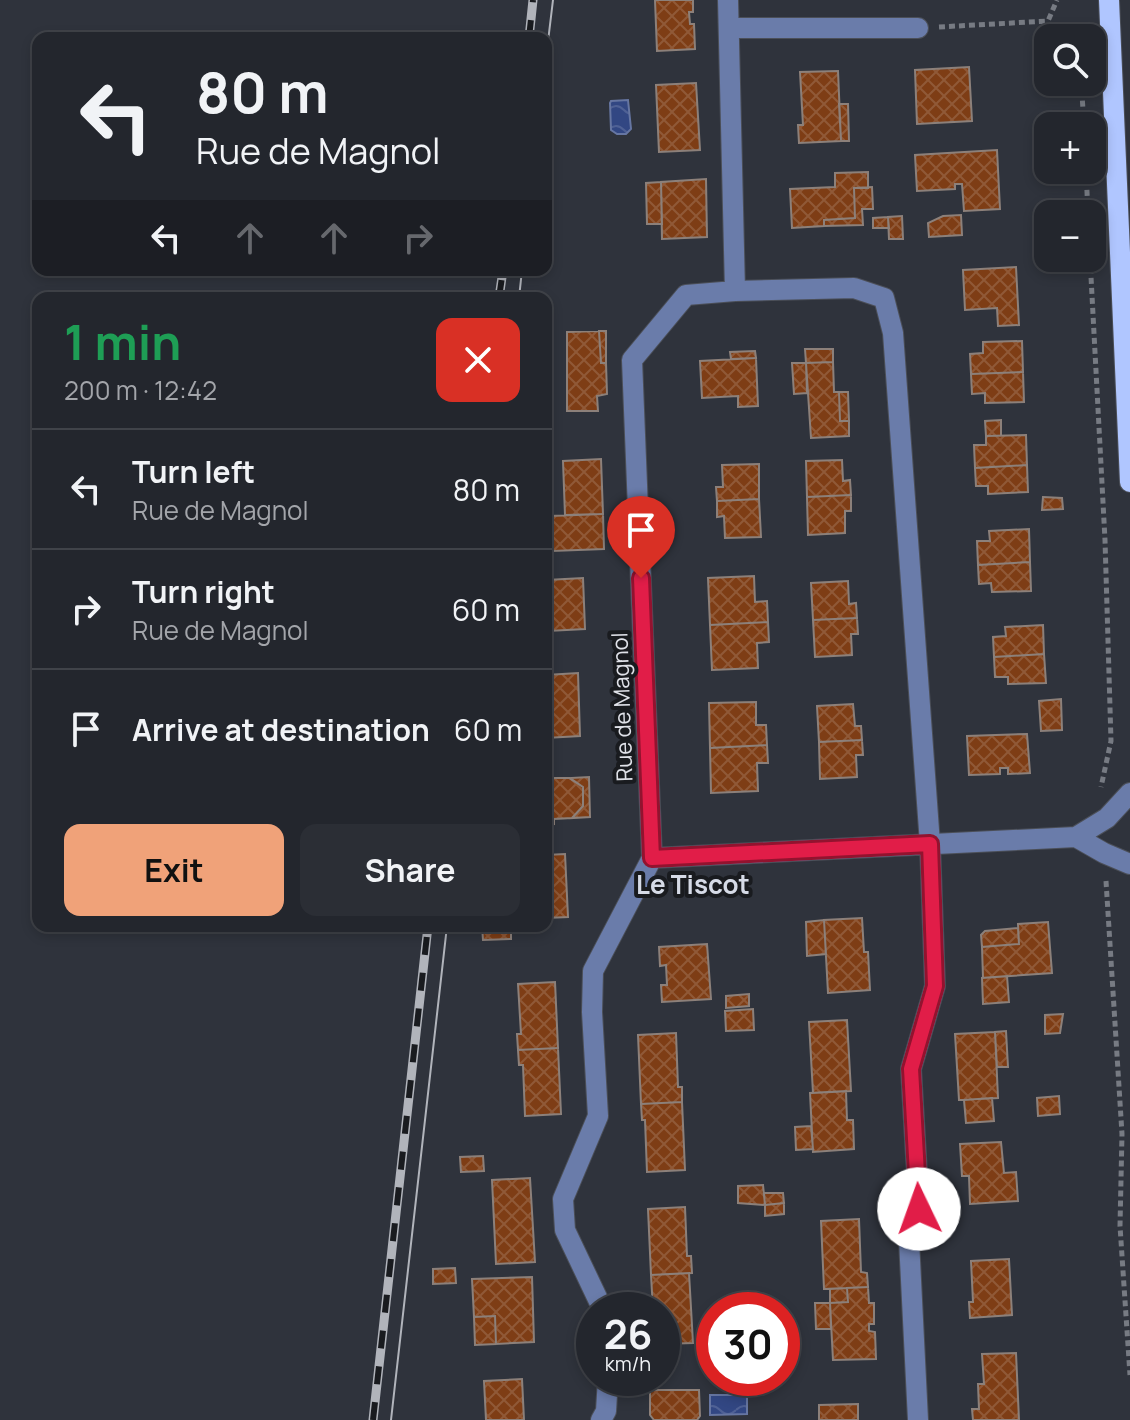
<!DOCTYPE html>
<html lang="en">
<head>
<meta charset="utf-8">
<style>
  :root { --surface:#23262d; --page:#2b2e35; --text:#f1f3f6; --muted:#a3a5aa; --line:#404349; --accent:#f0a279 }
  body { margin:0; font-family:Manrope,sans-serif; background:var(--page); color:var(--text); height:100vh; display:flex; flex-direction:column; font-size:30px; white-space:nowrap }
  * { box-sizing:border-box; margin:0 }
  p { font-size:26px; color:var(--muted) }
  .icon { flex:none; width:44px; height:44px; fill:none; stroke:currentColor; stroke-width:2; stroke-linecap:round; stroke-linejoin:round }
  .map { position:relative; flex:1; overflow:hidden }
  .sheet { position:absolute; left:32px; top:292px; width:520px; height:640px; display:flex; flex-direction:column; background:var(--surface); border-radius:16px; box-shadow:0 4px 12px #0003,0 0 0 2px var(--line) }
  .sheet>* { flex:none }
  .top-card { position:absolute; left:32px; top:32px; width:520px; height:244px; border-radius:16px; box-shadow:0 4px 12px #0003,0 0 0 2px var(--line); background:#23262d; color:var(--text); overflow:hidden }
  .buttons { position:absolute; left:1034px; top:24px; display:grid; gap:16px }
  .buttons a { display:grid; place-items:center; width:72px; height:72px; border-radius:16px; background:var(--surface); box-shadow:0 4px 12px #0003,0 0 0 2px var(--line); font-size:40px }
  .speed { position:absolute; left:576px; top:1292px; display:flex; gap:16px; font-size:40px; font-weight:700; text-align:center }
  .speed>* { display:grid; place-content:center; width:104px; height:104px; border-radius:50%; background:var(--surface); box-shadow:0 4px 12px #0003,0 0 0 2px var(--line); line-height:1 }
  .speed small { font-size:20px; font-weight:400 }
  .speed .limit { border:12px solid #d22; background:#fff; color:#111 }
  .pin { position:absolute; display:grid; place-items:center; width:68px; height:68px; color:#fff; margin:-82px -34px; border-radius:50% 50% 50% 0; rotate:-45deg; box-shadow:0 0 8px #0007 }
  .pin .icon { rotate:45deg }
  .me { position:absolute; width:88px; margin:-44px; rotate:357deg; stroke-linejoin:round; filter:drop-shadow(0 0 6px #0008) }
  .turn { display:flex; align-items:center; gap:28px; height:168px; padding:0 32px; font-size:36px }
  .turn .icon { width:104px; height:104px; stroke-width:2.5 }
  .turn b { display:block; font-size:56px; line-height:68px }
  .lanes { display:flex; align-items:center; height:76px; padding:0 32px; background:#0003; justify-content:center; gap:40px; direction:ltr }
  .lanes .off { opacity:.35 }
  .round { display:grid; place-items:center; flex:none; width:84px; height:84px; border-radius:16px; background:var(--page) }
  .overview { display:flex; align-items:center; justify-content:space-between; height:136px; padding:0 32px }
  h1 { font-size:48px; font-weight:700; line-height:60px; color:#1e9e55 }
  .button { display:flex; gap:16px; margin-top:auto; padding:16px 32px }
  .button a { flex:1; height:92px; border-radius:16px; background:var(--accent); color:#111; font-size:32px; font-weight:700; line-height:92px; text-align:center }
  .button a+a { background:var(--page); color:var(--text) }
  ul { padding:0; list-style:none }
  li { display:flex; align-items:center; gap:24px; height:120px; padding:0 32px; border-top:2px solid var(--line) }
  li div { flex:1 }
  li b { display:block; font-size:30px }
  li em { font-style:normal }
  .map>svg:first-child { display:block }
</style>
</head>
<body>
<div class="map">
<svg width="1130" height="1420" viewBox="0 0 1130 1420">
  <defs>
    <pattern id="water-waves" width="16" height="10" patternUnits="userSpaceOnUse" patternTransform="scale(2)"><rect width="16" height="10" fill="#324783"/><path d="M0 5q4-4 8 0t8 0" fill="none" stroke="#4f6195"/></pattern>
    <pattern id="building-cross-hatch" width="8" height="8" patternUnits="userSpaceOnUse" patternTransform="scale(2)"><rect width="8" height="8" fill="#7e3d15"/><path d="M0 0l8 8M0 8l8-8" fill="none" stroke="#905937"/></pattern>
  </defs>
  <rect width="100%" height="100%" fill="#2f333c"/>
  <path fill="url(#water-waves)" stroke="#6676a2" stroke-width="2" d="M628,100L631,129L626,134H617L611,130L610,103L611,101Z
    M710,1395H747V1414L710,1415Z"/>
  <path fill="url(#building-cross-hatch)" stroke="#8c807a" stroke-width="2" d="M655,0H693V12H689L690,24H694L695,49L657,51Z
    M969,67L972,121L917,124L915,70Z
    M838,71L841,141L799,143L798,125H803L800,72Z
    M696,83L700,150L659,152L656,85Z
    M839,104H848L849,141H841Z
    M997,150L1000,209L964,211L962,184H955V189L917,191L915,155Z
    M868,172V188H854L855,218L824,220V226L792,228L790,189L835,187V173Z
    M706,179L707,237L662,239L661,182Z
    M661,182L662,224H647L646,183Z
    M872,187L873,209H862L863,225L824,226V220L855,218L854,188Z
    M961,215L962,235L929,237L928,223L943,216Z
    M902,216L903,239H889L888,217Z
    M888,217L889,228H873V218Z
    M1016,267L1019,325L998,326L997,308L965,310L963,270Z
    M599,331L601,363H606L607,394L597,396L598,411H567V332Z
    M599,331H606V363H601Z
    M1022,341L1023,372L971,374L970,354L983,353V342Z
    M805,349H833V362L806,363Z
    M755,351L756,358L731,359L730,352Z
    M756,358L758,406L738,407V396L702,398L700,361Z
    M833,362L834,392H839L840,421H849V436L811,438L806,363Z
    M792,363H806L807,393L794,394Z
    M1023,372L1024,402L985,403V393L972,394L971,374Z
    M839,392H848L849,421H840Z
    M1001,420V436H986L985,421Z
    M1026,435L1027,465L975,468L974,445H986V436Z
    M601,459L603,514L565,515L563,461Z
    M842,460L843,481L850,480L851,495L807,497L806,461Z
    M759,464V499L717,501L716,487H723L722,465Z
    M1027,465L1028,492L988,494V486H976L975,468Z
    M851,495V511H845V533L808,535L807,497Z
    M1043,497L1062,498L1063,509L1042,510Z
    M759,499L761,537L725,538L724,516L717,517V501Z
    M603,514L604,549L552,551L550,516Z
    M1029,529L1030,562L978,565L977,541H990L989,531Z
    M1030,562L1031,591L992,592L991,583L979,584L978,565Z
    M754,576L755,602L767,601L768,622L710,625L708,578Z
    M583,578L585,629L548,631L547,580Z
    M848,581L849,604L856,603L857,618L813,620L811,583Z
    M857,618L858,634H851L852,655L815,657L813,620Z
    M768,622L769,642L757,643L758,668L712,670L710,625Z
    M1043,625L1044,654L994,657L993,637L1006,636L1005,627Z
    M1044,654L1046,683L1008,684V677H995L994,657Z
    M578,673L580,736L546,738V675Z
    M1061,699L1062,730L1041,731L1039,701Z
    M756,702V725H766L767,745L710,748L709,703Z
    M853,704L855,726H861L862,740L819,742L817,706Z
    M1027,734L1030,773L1008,774V768H1000V774L969,775L967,736Z
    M862,740L863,755H856L857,777L820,779L819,742Z
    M767,745L768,763H757L758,791L711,793L710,748Z
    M546,772H553V778H569L583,787V806L572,818L554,819V824L546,825Z
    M589,777L590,817L572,818L583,806V787L570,778Z
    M565,854L568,917L546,918V855Z
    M862,918L864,952H868L870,990L828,993L824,920Z
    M824,920L826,954L807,956L806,922Z
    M1048,922L1052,973L983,978L982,947L1019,944L1018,924Z
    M482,926H511V939L483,940Z
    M1018,928L1019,944L982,947L981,935L985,931Z
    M707,944L711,999L662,1002L661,985H667L666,965L660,966L659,947Z
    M1007,976L1009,1002L983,1004L982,978Z
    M555,982L558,1048L518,1050L517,1034H521L518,984Z
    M749,994V1006L726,1008V996Z
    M753,1009L754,1030L726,1031L725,1011Z
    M1063,1014L1060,1033L1045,1034V1015Z
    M847,1020L851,1091L813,1093L809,1022Z
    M1006,1031L1008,1067H997L995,1032Z
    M995,1032L998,1098L959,1100L955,1034Z
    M676,1033L678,1087H682V1102L641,1104L638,1035Z
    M558,1048L561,1114L525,1116L523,1065H519L518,1050Z
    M846,1091L847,1120H853L854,1149L813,1152L810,1093Z
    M1059,1096L1060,1114L1038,1116L1037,1098Z
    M992,1098L994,1121L966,1123L964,1100Z
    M682,1102L685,1170L647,1172L645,1120H642L641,1104Z
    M811,1126L813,1149L796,1150L795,1127Z
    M1001,1142L1004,1173L1016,1172L1018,1201L970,1204L969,1176H962L960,1144Z
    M483,1156L484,1171L461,1172L460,1157Z
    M530,1178L535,1262L496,1264L492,1180Z
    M763,1185L765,1205L738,1203V1186Z
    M764,1193H783L784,1203L765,1205Z
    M784,1203V1214L765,1216V1205Z
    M685,1207L687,1256H691L692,1273L651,1275L648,1209Z
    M859,1219L861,1272L867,1273L868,1287L824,1289L821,1221Z
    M1009,1259L1012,1315L970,1318L969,1302H973L971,1261Z
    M455,1268L456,1283L433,1284V1269Z
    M689,1273L693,1343L662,1344V1310H653L651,1275Z
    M532,1277L534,1342L496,1344L495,1316L474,1317L472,1279Z
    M868,1287L869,1303H874V1324H869V1331L875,1332L876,1359L833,1360L830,1303L848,1302L847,1288Z
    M847,1288L848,1302L830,1303V1289Z
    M815,1303H830L831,1329H816Z
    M495,1316L496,1344L475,1345L474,1317Z
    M1016,1353L1019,1420H973L972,1409H979L978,1384H984L982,1354Z
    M749,1378H771L770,1388H749Z
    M522,1379L524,1420H486L484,1381Z
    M650,1390H699L700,1416L697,1420H654L650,1415Z
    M858,1404V1420H819V1405Z"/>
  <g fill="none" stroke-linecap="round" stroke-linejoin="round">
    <defs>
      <path id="minor" d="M728,0L735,291L854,288L884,298L893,333L930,844L935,986L911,1069L919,1209L909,1240L918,1420
        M729,28H918
        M735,291L686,295L632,360L652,858L1076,837L1107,818L1130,793
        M1076,837L1104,853L1130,864
        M603,1310L565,1230L563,1199L598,1116L592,1012L593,971L652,858
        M601,1420L606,1411L608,1378"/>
      <path id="major" d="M1109,0L1130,482"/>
    </defs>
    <use href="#minor" stroke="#4b4f58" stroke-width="22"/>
    <use href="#major" stroke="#4b4f58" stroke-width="22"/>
    <path stroke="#777b83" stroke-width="5" stroke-dasharray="6 4" stroke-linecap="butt" d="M939,27L1048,21
      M1055,38L1048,21L1057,0
      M1076,82L1082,94L1084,126
      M1086,170L1088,214
      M1090,258L1105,540L1111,741L1101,787
      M1106,881L1122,1134L1120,1226L1130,1375"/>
    <use href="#minor" stroke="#6a7caa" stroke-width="20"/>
    <use href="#major" stroke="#b0c6ff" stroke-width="20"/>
    <path stroke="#b1b4bb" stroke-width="2" d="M546,58L553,0
      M519,298L522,270
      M391,1420L447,926"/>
    <defs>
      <path id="rail" d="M529,38L533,0
        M499,298L503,270
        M373,1420L428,926"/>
    </defs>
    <use href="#rail" stroke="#b1b4bb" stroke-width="9"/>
    <use href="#rail" stroke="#191b1f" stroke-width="6" stroke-dasharray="18" stroke-linecap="butt"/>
  </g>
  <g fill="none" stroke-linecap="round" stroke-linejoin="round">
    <defs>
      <path id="route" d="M641,578L652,858L930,844L935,986L911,1069L919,1209"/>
    </defs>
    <use href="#route" stroke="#92132f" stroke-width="20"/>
    <use href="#route" stroke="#e11d48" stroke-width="14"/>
  </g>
  <g text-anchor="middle" stroke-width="8" stroke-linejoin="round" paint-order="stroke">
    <g font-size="22" fill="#e0e2e9" stroke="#191b1f">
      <text transform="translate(622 707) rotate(-92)" y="8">Rue de Magnol</text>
    </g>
    <g font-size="26" font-weight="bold" fill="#d6dbe7" stroke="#191b1f">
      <text x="693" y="894">Le Tiscot</text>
    </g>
  </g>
</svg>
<div class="buttons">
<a><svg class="icon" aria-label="search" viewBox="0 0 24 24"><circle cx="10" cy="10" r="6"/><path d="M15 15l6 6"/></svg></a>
<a>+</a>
<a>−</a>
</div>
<div class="speed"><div>26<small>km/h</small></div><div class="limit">30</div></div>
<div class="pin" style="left:641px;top:578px;background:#d93025"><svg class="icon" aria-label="arrive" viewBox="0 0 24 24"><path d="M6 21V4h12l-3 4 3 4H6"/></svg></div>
<svg class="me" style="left:919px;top:1209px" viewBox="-20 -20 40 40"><circle r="19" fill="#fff"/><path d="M0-13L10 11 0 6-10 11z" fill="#e11d48"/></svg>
<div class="top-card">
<div class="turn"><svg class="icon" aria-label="left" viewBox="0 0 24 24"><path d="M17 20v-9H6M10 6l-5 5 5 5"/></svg><div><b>80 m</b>Rue de Magnol</div></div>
<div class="lanes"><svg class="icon" aria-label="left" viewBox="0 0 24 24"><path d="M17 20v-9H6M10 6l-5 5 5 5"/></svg><svg class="icon off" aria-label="ahead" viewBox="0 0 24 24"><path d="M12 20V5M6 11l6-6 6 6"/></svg><svg class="icon off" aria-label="ahead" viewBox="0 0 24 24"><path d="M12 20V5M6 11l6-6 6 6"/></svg><svg class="icon off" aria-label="right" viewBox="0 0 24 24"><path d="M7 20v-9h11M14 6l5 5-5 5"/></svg></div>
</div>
<section class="sheet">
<div class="overview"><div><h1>1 min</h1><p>200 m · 12:42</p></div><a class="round" style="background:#d93025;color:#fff"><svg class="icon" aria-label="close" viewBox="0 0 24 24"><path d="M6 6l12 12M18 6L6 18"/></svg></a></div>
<ul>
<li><svg class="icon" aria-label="left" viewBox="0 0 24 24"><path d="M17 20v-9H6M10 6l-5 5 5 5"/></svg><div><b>Turn left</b><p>Rue de Magnol</p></div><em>80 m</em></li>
<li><svg class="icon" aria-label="right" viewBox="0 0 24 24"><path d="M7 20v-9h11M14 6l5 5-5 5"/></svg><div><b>Turn right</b><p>Rue de Magnol</p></div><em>60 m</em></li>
<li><svg class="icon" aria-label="arrive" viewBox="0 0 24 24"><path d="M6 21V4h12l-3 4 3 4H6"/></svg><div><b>Arrive at destination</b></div><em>60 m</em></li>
</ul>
<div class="button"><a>Exit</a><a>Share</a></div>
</section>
</div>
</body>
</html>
